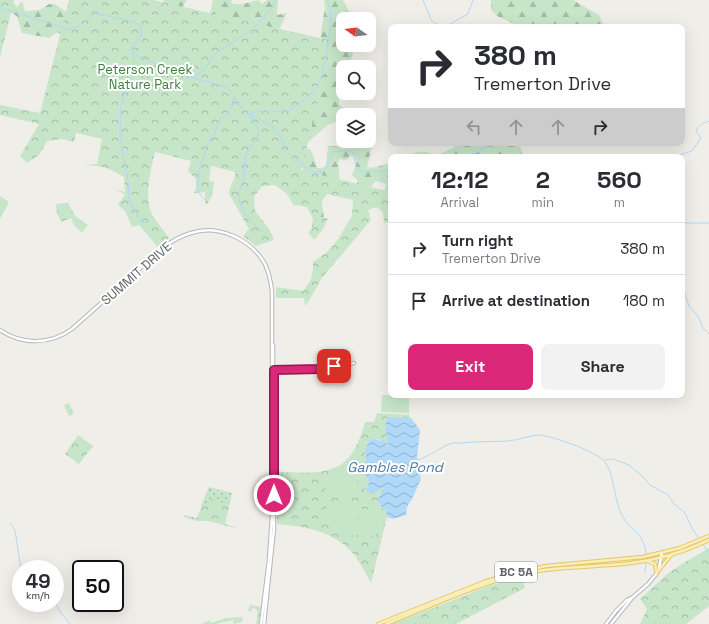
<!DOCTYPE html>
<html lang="en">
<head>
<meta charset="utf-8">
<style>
  :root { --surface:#fff; --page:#f2f2f3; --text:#2b2b33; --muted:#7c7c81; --line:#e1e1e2; --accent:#db2777 }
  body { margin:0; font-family:"Space Grotesk",sans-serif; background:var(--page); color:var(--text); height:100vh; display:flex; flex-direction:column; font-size:15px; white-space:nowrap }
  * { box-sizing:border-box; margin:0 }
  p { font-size:13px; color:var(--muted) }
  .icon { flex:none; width:22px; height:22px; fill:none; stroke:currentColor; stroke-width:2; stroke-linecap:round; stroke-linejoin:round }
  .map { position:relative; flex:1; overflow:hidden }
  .details { position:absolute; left:388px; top:154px; width:297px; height:244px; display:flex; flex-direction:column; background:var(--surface); border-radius:8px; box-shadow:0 4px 16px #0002 }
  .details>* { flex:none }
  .banner { position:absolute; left:388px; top:24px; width:297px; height:122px; border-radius:8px; box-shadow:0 4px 16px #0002; background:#fff; color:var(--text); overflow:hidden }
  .needle { width:26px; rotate:284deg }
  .buttons { position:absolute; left:336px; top:12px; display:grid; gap:8px }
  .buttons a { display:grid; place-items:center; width:40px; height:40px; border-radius:8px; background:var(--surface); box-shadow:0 4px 16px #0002; font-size:20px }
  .speed { position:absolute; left:12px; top:560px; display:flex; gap:8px; font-size:20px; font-weight:700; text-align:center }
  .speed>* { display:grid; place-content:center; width:52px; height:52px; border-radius:50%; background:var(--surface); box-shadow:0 4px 16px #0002; line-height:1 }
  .speed small { font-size:10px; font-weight:400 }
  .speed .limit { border:2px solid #111; border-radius:6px; background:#fff; color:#111 }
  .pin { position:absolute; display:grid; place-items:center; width:34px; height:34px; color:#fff; margin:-17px; border-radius:8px; box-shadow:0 2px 6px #0006 }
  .me { position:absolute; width:44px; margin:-22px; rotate:0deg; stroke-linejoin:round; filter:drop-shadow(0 0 3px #0008) }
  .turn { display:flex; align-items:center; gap:14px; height:84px; padding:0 20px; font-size:18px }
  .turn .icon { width:52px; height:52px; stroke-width:2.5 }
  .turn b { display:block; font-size:28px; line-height:34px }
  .lanes { display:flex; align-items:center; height:38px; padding:0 20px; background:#0003; justify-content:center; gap:20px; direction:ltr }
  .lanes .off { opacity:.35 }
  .eta { display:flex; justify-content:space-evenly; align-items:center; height:68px; text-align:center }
  .eta b { font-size:24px; font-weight:700; line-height:28px }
  .action { display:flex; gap:8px; margin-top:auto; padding:8px 20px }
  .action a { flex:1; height:46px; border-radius:8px; background:var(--accent); color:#fff; font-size:16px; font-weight:700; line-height:46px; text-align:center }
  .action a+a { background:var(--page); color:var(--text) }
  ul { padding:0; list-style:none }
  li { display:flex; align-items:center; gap:12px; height:52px; padding:0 20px; border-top:1px solid var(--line) }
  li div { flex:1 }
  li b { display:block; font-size:15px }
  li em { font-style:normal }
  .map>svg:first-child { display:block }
</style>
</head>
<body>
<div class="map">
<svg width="709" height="624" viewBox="0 0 709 624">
  <defs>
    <pattern id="grass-tufts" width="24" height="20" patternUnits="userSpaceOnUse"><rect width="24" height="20" fill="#c7e5c8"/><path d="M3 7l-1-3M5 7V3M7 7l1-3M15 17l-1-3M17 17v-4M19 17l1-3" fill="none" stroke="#a5bda6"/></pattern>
    <pattern id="forest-firs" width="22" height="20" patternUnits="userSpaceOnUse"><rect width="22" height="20" fill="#c7e5c8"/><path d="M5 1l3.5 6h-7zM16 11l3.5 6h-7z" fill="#a5bda6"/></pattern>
    <pattern id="park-crowns" width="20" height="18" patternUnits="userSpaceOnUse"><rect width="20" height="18" fill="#c7e5c8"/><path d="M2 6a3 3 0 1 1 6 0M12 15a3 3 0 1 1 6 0" fill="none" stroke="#a5bda6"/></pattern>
    <pattern id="garden-dots" width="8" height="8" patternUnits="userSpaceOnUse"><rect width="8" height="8" fill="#c7e5c8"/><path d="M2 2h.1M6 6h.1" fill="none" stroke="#a5bda6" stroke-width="1.8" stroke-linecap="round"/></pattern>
    <pattern id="water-waves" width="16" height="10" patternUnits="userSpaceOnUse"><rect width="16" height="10" fill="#b0d8f8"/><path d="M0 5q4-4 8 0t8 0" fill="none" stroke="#92b3cd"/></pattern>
  </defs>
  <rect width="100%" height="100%" fill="#f0eee8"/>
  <path fill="url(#grass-tufts)" d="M250,605L261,607L259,624H249H256L258,612L256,609L252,608L251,612L248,611Z
    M243,617L242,622L233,624V620L216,624H201L210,620L211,623L226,618Z"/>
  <path fill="url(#forest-firs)" d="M0,0H11L17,7L22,1L25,11L40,10L49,4H55L66,12L73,25L162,9L164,0H187L180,11L208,22L213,0H232L231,3C242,6 247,2 258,0L262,4L267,0H278L277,15L287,13L280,28L272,39L321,50V33L325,7L324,0H343L353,19H343V45H346L354,50L350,63L352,67H343V93H345L339,98V104L344,108L341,119L328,125L301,148L310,149L313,155L317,168H322L326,166L328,145C336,147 341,148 347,141H369V140L372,146L367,167C376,169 383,165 391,161V214L384,193L386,184L376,181L373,184L370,189L355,187L358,181L352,175L357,162L354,156H350L347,160L339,159C337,164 339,168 339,173C342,187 330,190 320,196L323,209L324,221L312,234L311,229C317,220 306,185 303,173V169L296,161L65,34L56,33L49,38L22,33L17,16L0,7Z
    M491,0H573L599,15L605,27H525L514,24L497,16L491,10Z
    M457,143H480L482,144L488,143H518L522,151L521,157H406C412,154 420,150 427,152C431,153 435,156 439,154C445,152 449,149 457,147Z"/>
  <path fill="url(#park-crowns)" d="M0,0H14L0,58Z
    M69,0H153L333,41L301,170L391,192V219L386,223L384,222L383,212L376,207L368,210L371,220L321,279L310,299L305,306L304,298H276V287L303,291C312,280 313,276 313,262L326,253L336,242L352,216L353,200L327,194L319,205L318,217L328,218L323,229L314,240L308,232L313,229V218L307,207L296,205L294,206L287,194L275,185L262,186L254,197L255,211L270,230L274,240L256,246L243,236L249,229L229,194C229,185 236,180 235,172L211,166L209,181L214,182L212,196L207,204H205V192L194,193L196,189V179L188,171L191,161L155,152C151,169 145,191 150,209C153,219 163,229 169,238L158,247L139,225L132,227L125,211L118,205L125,194L113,189L125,192L124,177C110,168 102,166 85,165L97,164L102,139L76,133L74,142L62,139L47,141L39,155L27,163L20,156L39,124L0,115V105L40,113Z
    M68,203L75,216L88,225L82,233L74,225L71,218L61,222L57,213L56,204Z
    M69,403L74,414L69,416L64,405Z
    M377,413L410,415V419C403,416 394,419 387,417L385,429L388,446L383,438L381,440L373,438C360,446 369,464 365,475L368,478L369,484L365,489L367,491L376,493L384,487C381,499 371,501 386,510L387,517L371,583C366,574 361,564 355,556C337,532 305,526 277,524V472C326,473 350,478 365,422H374Z
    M78,435L93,446L79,464L65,454Z
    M209,487L232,493L225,524L235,527V528L208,521H196L184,517V515L197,518Z
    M709,548V606L686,624H640L647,609L640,599L667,574L685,562Z
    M521,576L525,588L456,624H392L489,586Z"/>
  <path fill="url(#garden-dots)" d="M209,488L232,493L229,504L210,499L208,507L201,505Z"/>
  <path fill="#c7e5c8" d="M0,196L9,202L0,219Z
    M382,395L409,396V413L381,412Z
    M349,465H357L358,498H325C325,478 329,470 349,465Z
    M326,504H357L358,535C331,538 326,528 326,504Z
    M359,509H372L384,511L383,530C376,535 369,539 361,536Z"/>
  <path fill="url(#water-waves)" d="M387,417L411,418L420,430L417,457L421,479L412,499L407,507L406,515L393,519L387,517L386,510C371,500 381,499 384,487C376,492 375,497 365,489L369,484L368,478L365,475C369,464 360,446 373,438L381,441L383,438L388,446L385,429Z"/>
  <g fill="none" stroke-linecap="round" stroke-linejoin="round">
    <path stroke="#b0d8f8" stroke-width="1" d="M423,0L431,20L441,27
      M0,6L4,9L69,29C80,28 87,21 94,13L135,22L140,25C140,28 142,32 141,35C138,44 124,44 138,56L182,75L227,87L245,112L271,125L282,139L286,151L292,157L301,162L308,170L316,173L324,171L333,152L349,150L353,152L356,166L359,170L366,172L391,170
      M449,27L450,24L468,14L473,0
      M133,52L135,72L126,89L121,106L120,133L124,162L128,180L129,200L139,219L141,222L147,223
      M191,77L196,76L202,72L217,52L249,32L261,21L270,9L273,7L275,0
      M248,114L260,111H289C296,106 313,93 317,87C324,75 333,22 330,9C330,6 328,3 327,0
      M251,116L259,131C257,142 246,150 245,158C243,164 245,171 244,177C243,182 240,187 239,192C237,206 250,223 261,231
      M454,150L456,143
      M461,155L470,157
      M466,156L478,152L486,147L499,143
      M642,157L658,156L667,157
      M672,157L692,151L701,138L696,131C699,125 703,123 709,121
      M206,201L201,196L198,190L199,170L208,144L215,133L220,119L228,113L234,98
      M682,223H709
      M682,290L685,294L689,306L698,316L703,328L709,334
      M418,460C428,457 446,444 453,443C456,442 459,444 462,443C478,441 493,442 508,441C518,440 528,436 538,435C550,435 598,452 605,462C615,476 613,494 620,511C628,532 647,531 646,559
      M605,460L613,459L629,465L644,478L650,485L668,495L674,504L685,513L693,530L709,553
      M10,523L15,530L21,569
      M645,572L646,563
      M55,603L61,613L70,624"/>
    <defs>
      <path id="secondary" d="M0,330C22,345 50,345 72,329L164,247C172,241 180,236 191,233C218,224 251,239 265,264C269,273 271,282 272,291V516L269,560L261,624
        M274,370L319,369L354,363
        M659,568L662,553
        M264,624L274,529L273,345
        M606,624L616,611L627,600L633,597L648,584L657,573
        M611,624L632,598"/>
      <path id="primary" d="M647,561L655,564L657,574
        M658,571L672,554
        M378,624L484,582L510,574L546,566L643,557L680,548L709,536
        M386,624C434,605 486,579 537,571C568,566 600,567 631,563C658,560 684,552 709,540"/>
    </defs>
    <use href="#secondary" stroke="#b4b7bb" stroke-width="4.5"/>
    <use href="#primary" stroke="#e7c56b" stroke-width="4.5"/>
    <use href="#secondary" stroke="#fff" stroke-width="2.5"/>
    <use href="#primary" stroke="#f9eeb5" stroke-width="2.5"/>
  </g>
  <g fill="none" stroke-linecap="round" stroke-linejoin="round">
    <defs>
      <path id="route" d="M274,495V370L320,369L334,366"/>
    </defs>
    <use href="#route" stroke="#8e194d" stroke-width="10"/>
    <use href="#route" stroke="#db2777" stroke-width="7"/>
  </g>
  <g text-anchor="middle" stroke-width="4" stroke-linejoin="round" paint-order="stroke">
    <rect fill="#fff" stroke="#8f9295" stroke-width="1" x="495" y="562" width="42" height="20" rx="3"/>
    <g font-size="12" font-weight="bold" fill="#5f6367">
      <text x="516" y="576">BC 5A</text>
    </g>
    <g font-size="13" fill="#3c8140" stroke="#fff">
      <text x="145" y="74">Peterson Creek<tspan x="145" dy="15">Nature Park</tspan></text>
    </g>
    <g font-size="13" fill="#5f6367" stroke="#fff">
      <text transform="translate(136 273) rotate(-41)" y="5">SUMMIT DRIVE</text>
    </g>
    <g font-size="14" font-style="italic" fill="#4c79aa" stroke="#fff">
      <text x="395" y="472">Gambles Pond</text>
    </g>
  </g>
</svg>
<div class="buttons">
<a><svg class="needle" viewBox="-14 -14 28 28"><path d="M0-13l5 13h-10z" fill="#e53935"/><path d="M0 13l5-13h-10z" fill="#7c7c81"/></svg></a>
<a><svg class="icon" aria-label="search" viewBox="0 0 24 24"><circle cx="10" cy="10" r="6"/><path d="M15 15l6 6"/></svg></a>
<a><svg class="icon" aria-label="layers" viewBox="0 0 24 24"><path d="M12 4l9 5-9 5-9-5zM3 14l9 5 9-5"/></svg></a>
</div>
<div class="speed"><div>49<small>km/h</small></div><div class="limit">50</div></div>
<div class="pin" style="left:334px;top:366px;background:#d93025"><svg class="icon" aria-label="arrive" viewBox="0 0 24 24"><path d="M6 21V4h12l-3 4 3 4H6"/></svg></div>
<svg class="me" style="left:274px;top:495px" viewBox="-20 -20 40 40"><circle r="17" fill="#db2777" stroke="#fff" stroke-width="3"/><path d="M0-11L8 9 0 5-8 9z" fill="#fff"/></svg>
<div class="banner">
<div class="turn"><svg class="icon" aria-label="right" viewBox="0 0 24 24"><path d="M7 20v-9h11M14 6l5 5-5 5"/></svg><div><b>380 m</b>Tremerton Drive</div></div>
<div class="lanes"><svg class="icon off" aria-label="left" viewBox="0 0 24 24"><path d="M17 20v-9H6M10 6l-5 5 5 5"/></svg><svg class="icon off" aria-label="ahead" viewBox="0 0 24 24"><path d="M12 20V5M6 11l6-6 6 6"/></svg><svg class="icon off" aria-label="ahead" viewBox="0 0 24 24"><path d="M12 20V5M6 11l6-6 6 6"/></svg><svg class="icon" aria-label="right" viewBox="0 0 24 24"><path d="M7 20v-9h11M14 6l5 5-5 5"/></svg></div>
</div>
<section class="details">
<div class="eta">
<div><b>12:12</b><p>Arrival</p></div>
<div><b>2</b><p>min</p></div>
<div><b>560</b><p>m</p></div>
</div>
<ul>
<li><svg class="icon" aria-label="right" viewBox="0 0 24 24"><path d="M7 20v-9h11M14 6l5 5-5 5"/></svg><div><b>Turn right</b><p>Tremerton Drive</p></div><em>380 m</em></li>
<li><svg class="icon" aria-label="arrive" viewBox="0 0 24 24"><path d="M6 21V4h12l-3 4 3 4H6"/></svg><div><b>Arrive at destination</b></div><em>180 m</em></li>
</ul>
<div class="action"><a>Exit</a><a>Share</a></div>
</section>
</div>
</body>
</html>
